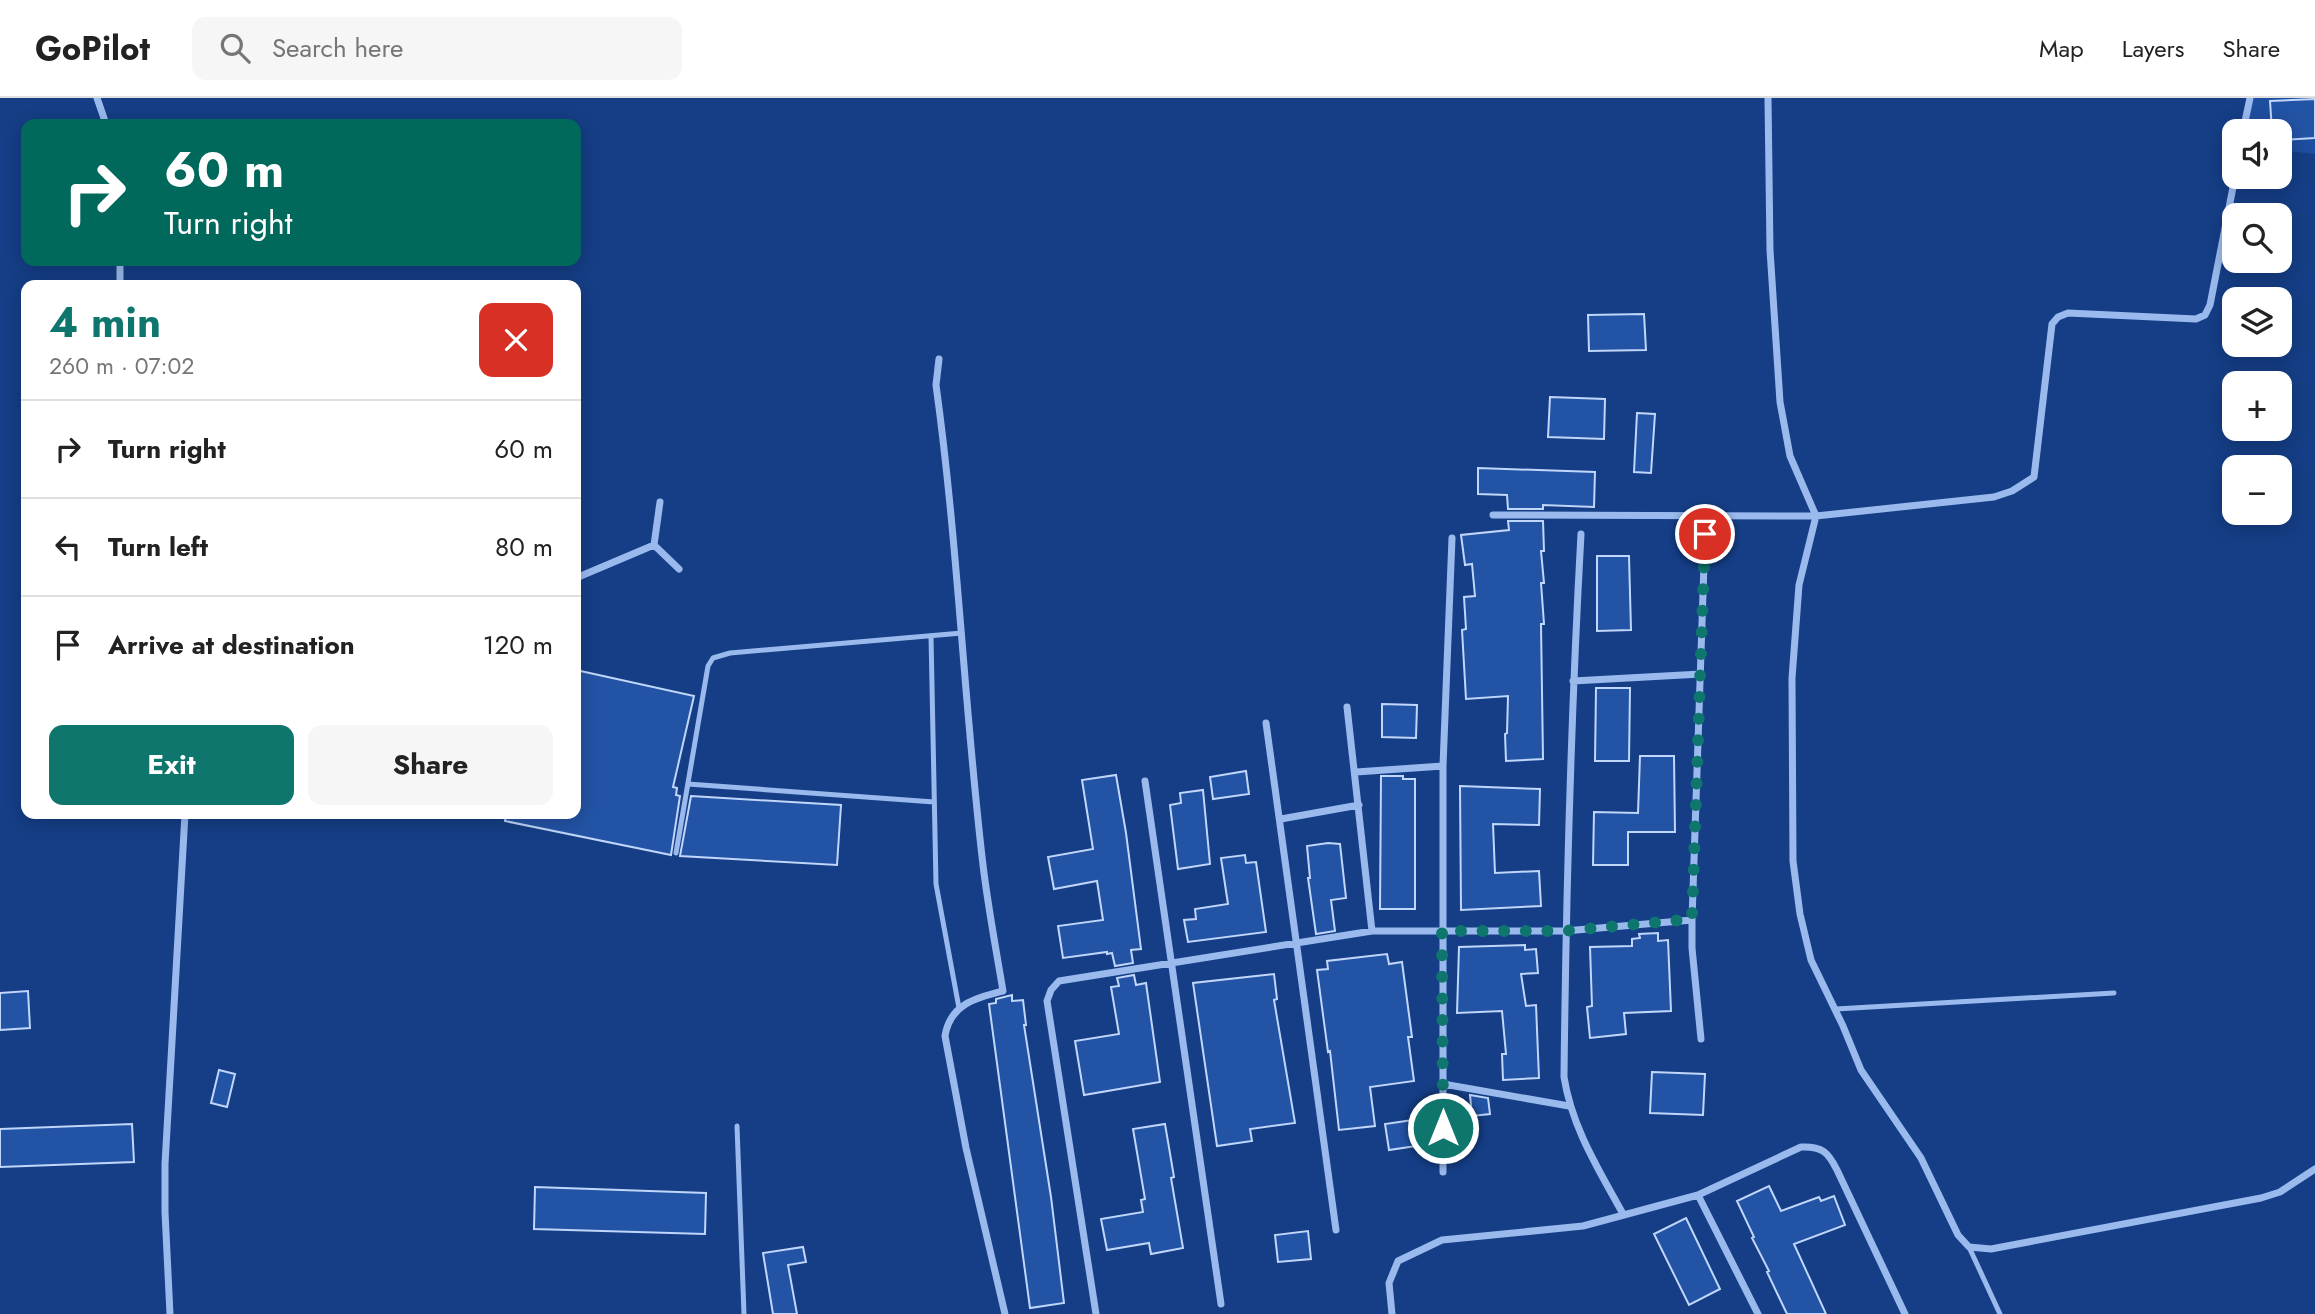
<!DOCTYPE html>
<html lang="en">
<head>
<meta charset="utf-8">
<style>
  :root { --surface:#fff; --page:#f6f6f6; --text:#222; --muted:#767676; --line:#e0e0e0; --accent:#0f766e }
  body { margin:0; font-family:Jost,sans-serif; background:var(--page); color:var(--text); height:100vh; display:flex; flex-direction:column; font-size:26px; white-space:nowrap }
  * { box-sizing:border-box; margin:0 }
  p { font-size:23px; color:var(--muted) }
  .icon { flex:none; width:38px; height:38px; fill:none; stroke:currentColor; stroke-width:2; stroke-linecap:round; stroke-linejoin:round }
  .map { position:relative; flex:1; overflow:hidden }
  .side { position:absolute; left:21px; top:182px; width:560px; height:539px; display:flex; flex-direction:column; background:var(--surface); border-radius:14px; box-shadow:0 4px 18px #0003 }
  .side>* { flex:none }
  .top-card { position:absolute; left:21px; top:21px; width:560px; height:147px; border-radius:14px; box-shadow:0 4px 18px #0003; background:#00695c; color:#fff; overflow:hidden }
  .controls { position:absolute; left:2222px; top:21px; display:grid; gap:14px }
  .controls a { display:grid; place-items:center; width:70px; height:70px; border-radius:14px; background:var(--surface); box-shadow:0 4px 18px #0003; font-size:35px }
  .pin { position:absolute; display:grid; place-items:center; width:60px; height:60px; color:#fff; margin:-30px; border:4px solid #fff; border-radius:50%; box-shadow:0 2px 7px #0007 }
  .me { position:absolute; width:77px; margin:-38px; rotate:0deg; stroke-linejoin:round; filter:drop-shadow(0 0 5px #0008) }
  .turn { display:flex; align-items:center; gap:24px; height:147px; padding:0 28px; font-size:32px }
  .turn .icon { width:91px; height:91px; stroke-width:2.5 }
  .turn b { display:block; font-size:49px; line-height:60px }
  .round { display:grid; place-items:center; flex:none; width:74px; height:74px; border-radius:14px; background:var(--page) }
  .overview { display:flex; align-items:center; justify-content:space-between; height:119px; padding:0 28px }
  h1 { font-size:42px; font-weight:700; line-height:52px; color:var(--accent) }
  .primary-button { display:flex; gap:14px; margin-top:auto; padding:14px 28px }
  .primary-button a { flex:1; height:80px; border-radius:14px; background:var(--accent); color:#fff; font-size:28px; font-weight:700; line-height:80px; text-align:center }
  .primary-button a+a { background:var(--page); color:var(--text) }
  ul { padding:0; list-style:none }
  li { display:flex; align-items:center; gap:21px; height:98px; padding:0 28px; border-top:2px solid var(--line) }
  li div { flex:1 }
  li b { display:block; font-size:26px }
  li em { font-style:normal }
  header { display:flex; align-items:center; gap:42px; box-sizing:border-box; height:98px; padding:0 35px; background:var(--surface); border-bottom:2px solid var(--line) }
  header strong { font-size:33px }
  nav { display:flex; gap:38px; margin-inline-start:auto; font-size:24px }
  .search { width:490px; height:63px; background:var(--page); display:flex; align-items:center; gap:18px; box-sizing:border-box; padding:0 24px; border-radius:14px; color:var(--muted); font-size:26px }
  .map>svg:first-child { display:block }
</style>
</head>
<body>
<header>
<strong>GoPilot</strong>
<div class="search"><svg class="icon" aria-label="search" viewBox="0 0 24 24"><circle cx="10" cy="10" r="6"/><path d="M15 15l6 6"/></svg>Search here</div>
<nav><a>Map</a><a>Layers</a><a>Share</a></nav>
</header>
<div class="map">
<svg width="2315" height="1216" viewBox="0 0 2315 1216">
  <rect width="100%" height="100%" fill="#153e86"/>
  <path fill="#1e4ea0" d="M2249,0H2315V56L2280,52V33H2248Z"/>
  <path fill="#2353a5" stroke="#c0d6fa" stroke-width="2" d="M2315,1V40L2280,42V33H2272L2270,3Z
    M1644,216L1646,252L1589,253L1588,217Z
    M1550,299L1605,301L1604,341L1548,339Z
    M1637,315L1655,316L1651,375L1634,374Z
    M1478,370L1595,374L1594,409L1543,407V411H1508L1507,397L1478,396Z
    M1508,423H1543L1544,453H1541L1544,485H1541L1544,526H1541L1543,661L1506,663L1505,636L1507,635L1508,598L1466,601L1462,532L1466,531L1464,499L1475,498L1472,466L1465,467L1461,437L1509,432Z
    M1597,458H1629L1631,532L1597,533Z
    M576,572L694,598L673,689L677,690L676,697L680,698L671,757L505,723L506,716H576Z
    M1596,590H1630L1629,663H1595Z
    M1382,606L1417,607L1416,640L1382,639Z
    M1640,658H1674L1675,734H1628V767H1593L1594,714L1638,715Z
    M1246,673L1249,696L1213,701L1210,679Z
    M1116,677L1126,735L1141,851L1131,852L1133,865L1115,868L1112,855L1107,856V854L1063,860L1058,828L1103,822L1097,783L1054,791L1048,759L1093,751L1082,682Z
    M1381,678H1403V681H1415V811H1380Z
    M1460,688L1540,691L1539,727L1493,726L1495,775L1539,773L1541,808L1461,812Z
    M1203,692L1210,766L1178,771L1170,707L1181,705L1180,695Z
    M691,698L841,707L837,767L680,758Z
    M1328,745L1340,746L1346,800L1331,802L1335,833L1316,836L1308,780H1310L1307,748Z
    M1245,757L1246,765L1256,764L1266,834L1188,844L1184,822L1196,821L1195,811L1228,806L1221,760Z
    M1658,835V843L1668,842L1671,913L1624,915L1626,936L1590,940L1587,909L1592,908L1590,849L1632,848V841L1640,840L1639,836Z
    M1525,847V852L1536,851L1538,875L1521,876L1526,908L1536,907L1539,980L1503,982L1502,956H1506L1502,913L1457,915L1459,849Z
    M1387,856L1389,866L1402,864L1412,939H1408L1414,983L1370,989L1375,1028L1339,1032L1330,953L1328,954L1317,872L1328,871L1327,863Z
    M1274,876L1277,901L1274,902L1295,1025L1250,1031L1252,1043L1217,1048L1193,885Z
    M1134,877L1136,887L1146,885L1160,984L1084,997L1075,943L1119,936L1111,889L1119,888L1117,880Z
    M28,893L30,930L0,932V895Z
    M1012,897V903L1023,902L1026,927H1024L1051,1099L1064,1205L1030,1210L989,906L996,905V901Z
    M219,972L235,976L227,1009L211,1005Z
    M1652,974L1705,976L1703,1017L1650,1015Z
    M1470,997L1488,1000L1490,1016L1472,1018Z
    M1420,1021L1423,1047L1389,1052L1385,1026Z
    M132,1026L134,1064L0,1069V1031Z
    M1165,1026L1174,1079L1171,1080L1183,1150L1151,1156L1149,1145L1107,1152L1101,1121L1143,1114L1141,1102L1145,1101L1133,1031Z
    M1769,1088L1781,1113L1819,1099L1821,1103L1834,1098L1845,1127L1794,1146L1826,1216H1787L1767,1174L1769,1173L1752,1140L1754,1139L1737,1103Z
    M535,1089L706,1095L705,1136L534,1131Z
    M1686,1120L1720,1191L1689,1207L1654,1136Z
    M1308,1133L1311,1161L1278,1164L1275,1137Z
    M803,1149L806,1164L788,1167L797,1216H773L763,1155Z"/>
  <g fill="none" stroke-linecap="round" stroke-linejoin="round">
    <path stroke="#9abaee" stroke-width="5" d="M931,538L936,786L959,910
      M688,686L934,704
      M676,755L708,568L713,560L730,555L962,535
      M1836,911L2114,895
      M737,1028L744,1216
      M1969,1149L2000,1216"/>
    <path stroke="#9abaee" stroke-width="7" d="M97,0L106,26
      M1768,0L1770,152L1780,304L1790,358L1816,418L1799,487L1792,580L1793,763L1800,816L1811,862L1843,928L1861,972L1921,1060L1958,1137L1969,1149L1991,1151L2261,1100L2280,1094L2315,1071
      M2243,33L2250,0
      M120,187V163
      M939,261L936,287C958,446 964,607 983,767C988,809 996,851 1003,893C976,900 950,906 945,938L966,1050L1005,1216
      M1493,417L1816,418L1994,399L2012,393L2034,379L2052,226L2058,219L2068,215L2196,221L2205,217L2210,207L2235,79
      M1581,436C1571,617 1566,798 1564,979C1572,1030 1599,1072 1623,1116
      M654,447L679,471
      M576,480L654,447L660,404
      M1573,583L1701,576
      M1347,609L1372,833
      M1266,625L1336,1132
      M1356,674L1443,668
      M1145,683L1221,1206
      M1281,721L1359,707
      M1692,822V850L1701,941
      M1443,986L1569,1008
      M1443,1074V668L1452,440
      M1698,1097L1758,1216
      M170,1216L165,1114V1066L185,716
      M1096,1216L1047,903L1051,892L1059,883L1372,833H1565L1692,822L1705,436
      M1392,1216L1389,1185L1398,1163L1442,1142L1583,1128L1698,1097L1801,1049C1822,1048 1828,1054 1837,1072L1905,1216"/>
  </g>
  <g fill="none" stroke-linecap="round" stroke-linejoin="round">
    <path stroke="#0f766e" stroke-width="12" stroke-dasharray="0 21.6" d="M1443,1030L1442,833H1565L1692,821L1705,436"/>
  </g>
</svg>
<div class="controls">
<a><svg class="icon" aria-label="sound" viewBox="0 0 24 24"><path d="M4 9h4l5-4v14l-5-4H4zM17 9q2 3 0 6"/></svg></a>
<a><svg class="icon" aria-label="search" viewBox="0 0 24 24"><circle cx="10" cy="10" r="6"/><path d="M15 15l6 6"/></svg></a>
<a><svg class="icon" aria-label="layers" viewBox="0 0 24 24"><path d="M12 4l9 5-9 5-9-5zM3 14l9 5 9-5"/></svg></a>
<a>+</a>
<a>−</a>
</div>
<div class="pin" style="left:1705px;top:436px;background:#d93025"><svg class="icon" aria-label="arrive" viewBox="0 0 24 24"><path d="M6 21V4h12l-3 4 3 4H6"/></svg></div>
<svg class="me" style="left:1443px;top:1030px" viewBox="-20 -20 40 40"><circle r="17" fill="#0f766e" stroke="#fff" stroke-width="3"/><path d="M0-11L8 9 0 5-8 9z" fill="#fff"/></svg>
<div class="top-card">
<div class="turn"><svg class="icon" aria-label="right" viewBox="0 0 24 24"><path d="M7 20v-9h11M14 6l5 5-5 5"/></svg><div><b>60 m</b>Turn right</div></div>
</div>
<section class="side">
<div class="overview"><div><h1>4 min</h1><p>260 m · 07:02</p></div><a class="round" style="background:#d93025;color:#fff"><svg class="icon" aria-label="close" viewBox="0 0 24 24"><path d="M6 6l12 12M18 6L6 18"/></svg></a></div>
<ul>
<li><svg class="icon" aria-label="right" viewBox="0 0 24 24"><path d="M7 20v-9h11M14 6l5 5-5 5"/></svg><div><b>Turn right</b></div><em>60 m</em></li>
<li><svg class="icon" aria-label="left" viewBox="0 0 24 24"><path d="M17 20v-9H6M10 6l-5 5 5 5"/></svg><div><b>Turn left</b></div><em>80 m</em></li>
<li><svg class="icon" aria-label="arrive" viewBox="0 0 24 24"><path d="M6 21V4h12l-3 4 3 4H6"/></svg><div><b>Arrive at destination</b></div><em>120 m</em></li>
</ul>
<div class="primary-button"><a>Exit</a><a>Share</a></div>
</section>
</div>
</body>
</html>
